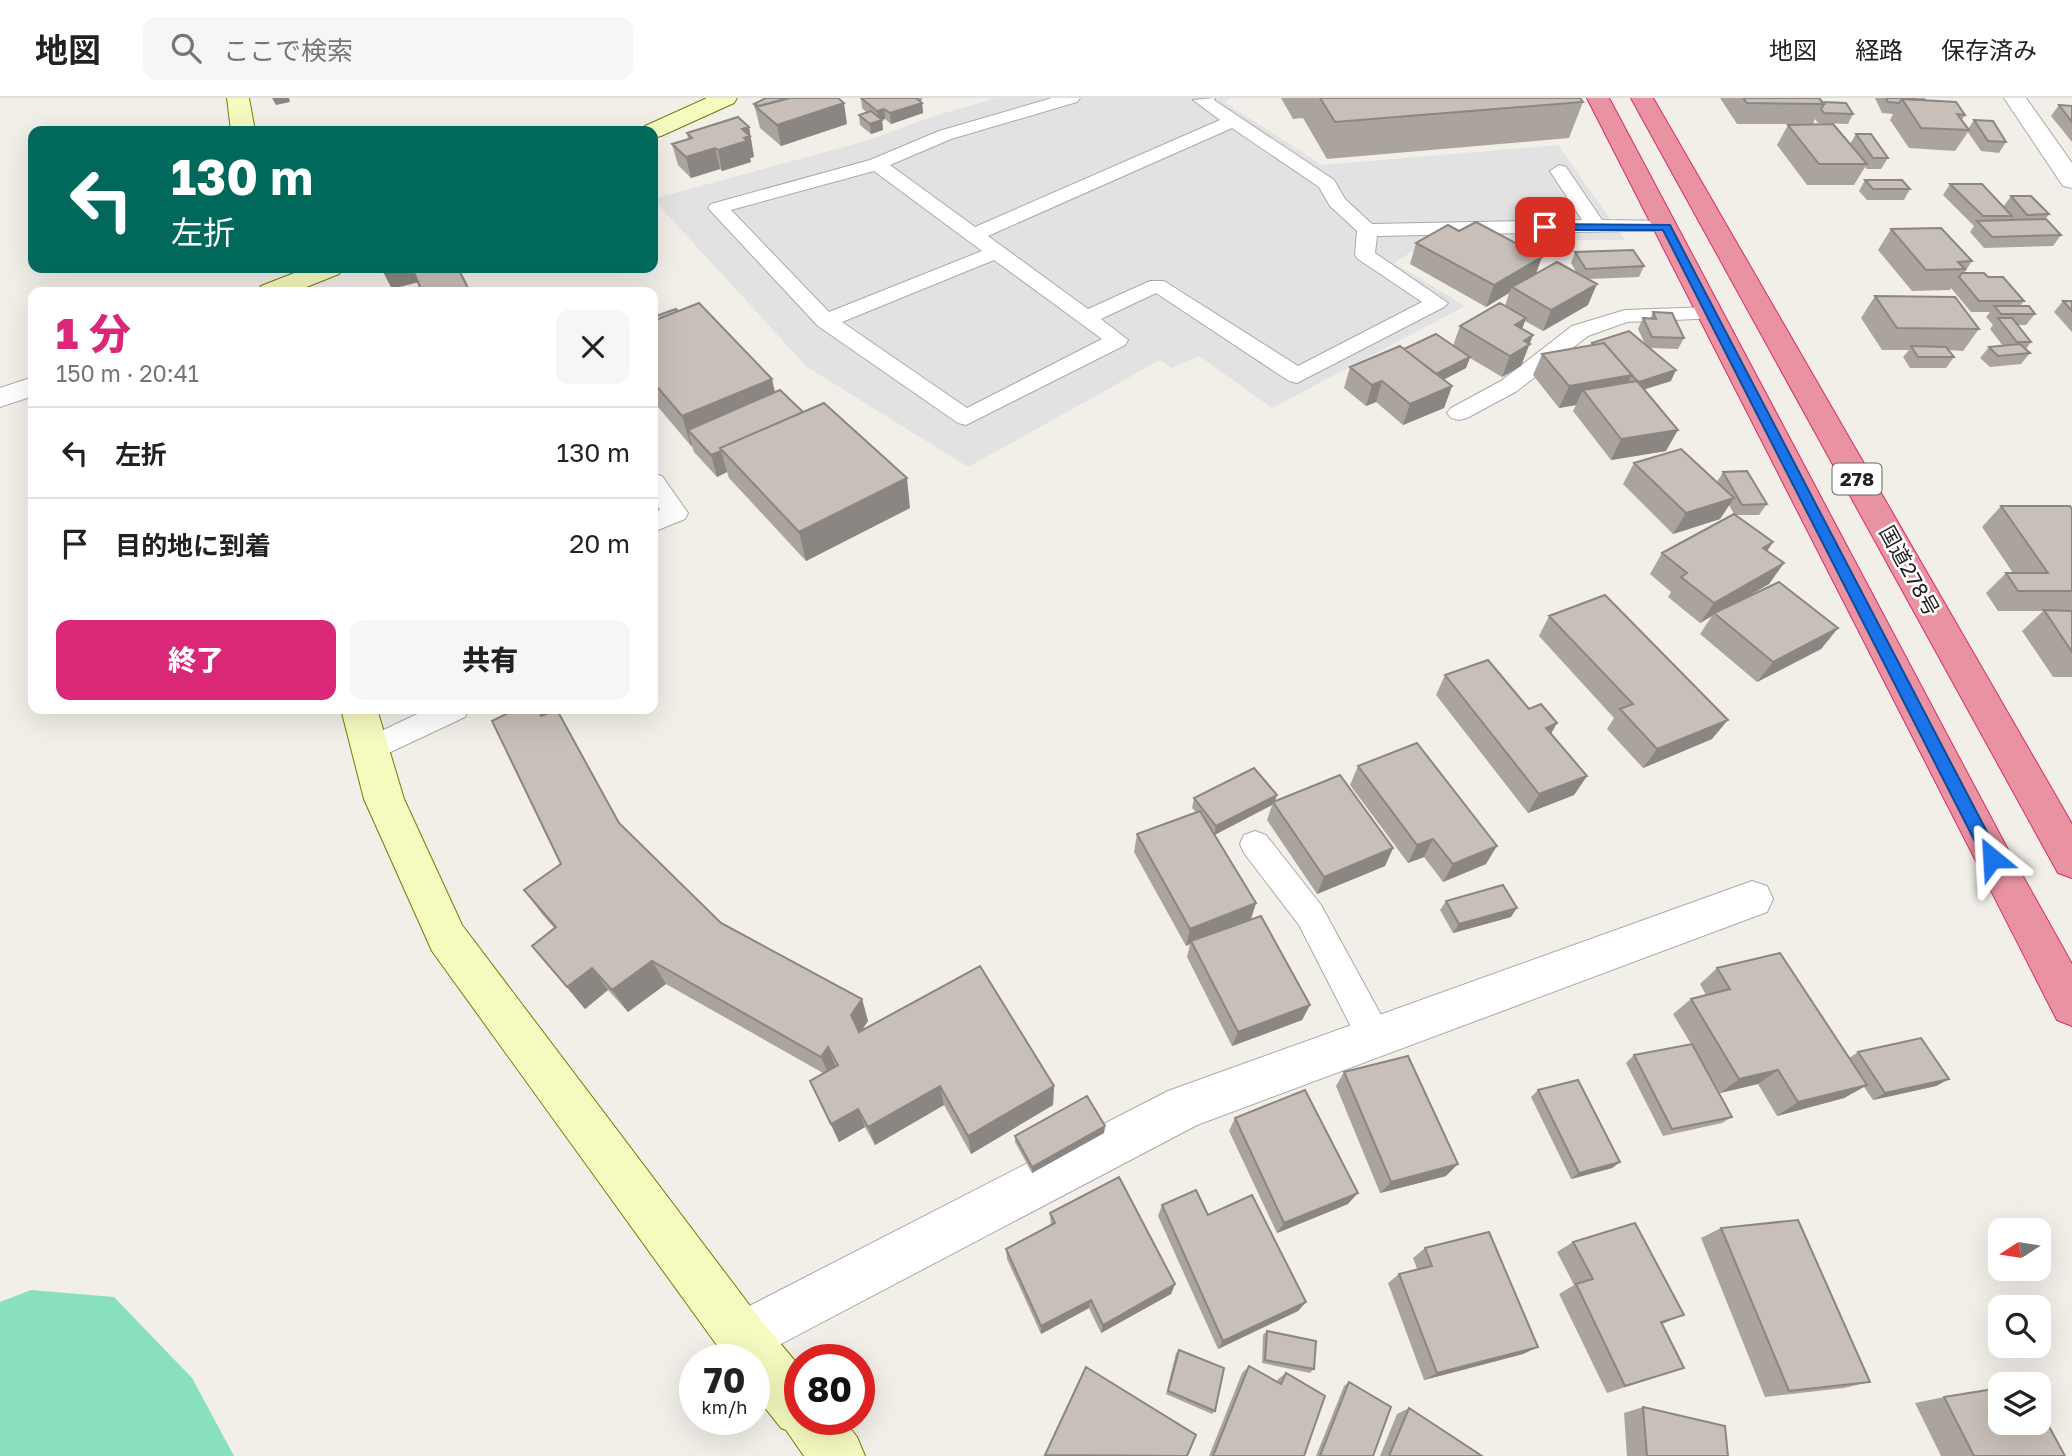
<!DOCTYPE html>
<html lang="ja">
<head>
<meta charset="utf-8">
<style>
  :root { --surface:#fff; --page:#f6f6f6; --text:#222; --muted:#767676; --line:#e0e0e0; --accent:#db2777 }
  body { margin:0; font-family:"Golos Text","Noto Sans JP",sans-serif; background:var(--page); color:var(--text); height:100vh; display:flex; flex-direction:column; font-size:26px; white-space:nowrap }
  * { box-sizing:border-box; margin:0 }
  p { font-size:23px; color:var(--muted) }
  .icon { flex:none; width:38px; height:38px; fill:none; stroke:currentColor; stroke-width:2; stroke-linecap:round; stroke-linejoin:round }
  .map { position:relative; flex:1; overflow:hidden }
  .drawer { position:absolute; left:28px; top:189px; width:630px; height:427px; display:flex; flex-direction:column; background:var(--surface); border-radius:14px; box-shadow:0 7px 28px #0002 }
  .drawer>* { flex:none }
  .guide { position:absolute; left:28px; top:28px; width:630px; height:147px; border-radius:14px; box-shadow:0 7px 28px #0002; background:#00695c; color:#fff; overflow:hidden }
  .needle { width:46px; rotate:258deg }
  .tools { position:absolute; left:1988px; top:1120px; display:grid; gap:14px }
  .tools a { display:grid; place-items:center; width:63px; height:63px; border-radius:14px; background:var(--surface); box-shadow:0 7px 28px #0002; font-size:35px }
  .speed { position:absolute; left:679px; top:1246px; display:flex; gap:14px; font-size:35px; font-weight:700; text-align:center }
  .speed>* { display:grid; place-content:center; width:91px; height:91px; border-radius:50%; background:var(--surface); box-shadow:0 7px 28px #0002; line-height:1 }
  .speed small { font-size:18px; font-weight:400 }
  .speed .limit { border:10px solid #d22; background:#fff; color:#111 }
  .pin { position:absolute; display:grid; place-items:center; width:60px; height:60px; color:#fff; margin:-30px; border-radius:14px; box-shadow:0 4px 10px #0006 }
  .me { position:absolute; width:77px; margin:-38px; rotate:333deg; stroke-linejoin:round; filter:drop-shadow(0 0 5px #0008) }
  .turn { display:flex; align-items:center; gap:24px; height:147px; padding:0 28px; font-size:32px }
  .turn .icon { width:91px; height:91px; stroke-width:2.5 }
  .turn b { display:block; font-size:49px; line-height:60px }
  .round { display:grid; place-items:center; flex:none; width:74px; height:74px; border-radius:14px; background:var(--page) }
  .headline { display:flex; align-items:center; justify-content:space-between; height:119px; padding:0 28px }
  h1 { font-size:42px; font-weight:800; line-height:52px; color:var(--accent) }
  .primary-button { display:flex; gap:14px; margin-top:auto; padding:14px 28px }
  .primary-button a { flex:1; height:80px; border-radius:14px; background:var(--accent); color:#fff; font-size:28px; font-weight:800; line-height:80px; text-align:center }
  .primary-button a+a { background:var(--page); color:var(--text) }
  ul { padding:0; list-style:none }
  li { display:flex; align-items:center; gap:21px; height:91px; padding:0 28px; border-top:2px solid var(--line) }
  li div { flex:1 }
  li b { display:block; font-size:26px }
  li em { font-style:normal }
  header { display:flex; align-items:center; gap:42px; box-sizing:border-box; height:98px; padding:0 35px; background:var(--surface); border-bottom:2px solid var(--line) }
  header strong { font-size:33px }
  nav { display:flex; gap:38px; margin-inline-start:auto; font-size:24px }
  .search { width:490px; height:63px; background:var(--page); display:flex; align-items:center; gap:18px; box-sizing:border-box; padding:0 24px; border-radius:14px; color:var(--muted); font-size:26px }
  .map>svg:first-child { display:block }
</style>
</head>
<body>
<header>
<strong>地図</strong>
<div class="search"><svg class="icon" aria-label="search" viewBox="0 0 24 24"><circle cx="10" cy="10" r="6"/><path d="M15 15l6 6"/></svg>ここで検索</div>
<nav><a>地図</a><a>経路</a><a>保存済み</a></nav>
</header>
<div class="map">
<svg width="2072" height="1358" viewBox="0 0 2072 1358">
  <rect width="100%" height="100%" fill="#f2efe9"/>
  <path fill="#88e0be" d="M31,1192L114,1199L192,1280L234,1358H0V1204Z"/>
  <path fill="#e2e2e2" d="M997,0H1231L1224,4L1322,67L1558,47L1625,142L1429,143L1394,165L1465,208L1272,310L1199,258L1172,270L1160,262L968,369L807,269L653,101L866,43L934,18Z"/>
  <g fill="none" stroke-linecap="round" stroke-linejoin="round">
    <defs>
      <path id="lane" d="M1052,0H1080L1077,4L951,41L890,67L975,129L1220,22L1193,2L1215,0L1214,2L1334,82L1345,101L1372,126L1582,122L1550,73L1559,67L1566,69L1602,122L1667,123L1674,125L1677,129L1674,133H1628L1377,138L1375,155L1448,205L1444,209L1297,285L1289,283L1156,195L1101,221L1128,242L1125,247L966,327L958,325L818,228L708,110L711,106L870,62L939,33ZM1232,30L1319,89L1330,108L1357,133L1355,157L1358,161L1422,204L1298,268L1164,183H1150L1088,211L988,138ZM874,73L982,153L829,214L731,112ZM994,162L1102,241L967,310L842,224Z
        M1711,209L1719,210L1722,215L1719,220L1627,224L1588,238L1517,293L1467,320L1459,322L1451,320L1447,315L1451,310L1501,283L1572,228L1625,212Z
        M653,376L662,378L688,415L685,421L653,434V415L660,412L653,401Z
        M428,611H469L465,619L380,659L370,663L360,659L355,651L360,643Z
        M1255,733L1266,737L1321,807L1387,928L1392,940L1387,952L1375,956L1363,952L1299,827L1244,755L1240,746L1244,737Z"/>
      <path id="street" d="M2004,0H2026L2072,65V90L2063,88Z
        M33,279V298L0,309V290Z
        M1752,783L1767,788L1773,801L1767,814L1197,1027L760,1257C747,1263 737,1263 724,1257L716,1239L724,1221L1168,993Z"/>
      <path id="secondary" d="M227,0H249L255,33H231Z
        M707,0H737L734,5L661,38L653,40V33H641L645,28Z
        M307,170H343L339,176L294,194H257L261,188Z
        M341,611H377L404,701L462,827L760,1221L800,1269V1321H843L857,1339L865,1358H804L786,1332L781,1330L754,1296V1262H727L724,1257L432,853L364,701Z"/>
      <path id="highway" d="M1587,0H1609L2006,748L2072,866V928L2057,922Z
        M1631,0H1653L2072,726V780L2058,775Z"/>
    </defs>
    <use href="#lane" stroke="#a9a9a9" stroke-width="2"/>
    <use href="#street" stroke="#a9a9a9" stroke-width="2"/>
    <use href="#secondary" stroke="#707d05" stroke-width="2"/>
    <use href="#highway" stroke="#dc2a67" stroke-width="2"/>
    <use href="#lane" fill="#fff" fill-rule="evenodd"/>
    <use href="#street" fill="#fff" fill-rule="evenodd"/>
    <use href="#secondary" fill="#f7fabf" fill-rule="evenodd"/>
    <use href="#highway" fill="#e892a2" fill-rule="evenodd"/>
  </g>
  <path fill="#aba49e" d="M861,0H922V2L920,3L922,5L923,15L891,26L885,21L882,22L883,32L871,36L860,27L859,17L866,14L862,10Z
    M1281,0H1580L1583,4L1569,40L1327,61L1303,20L1293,21Z
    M1720,0H1819L1822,4L1853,16L1848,26L1818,25L1815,21L1813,26H1737Z
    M1875,0H1925V2L1965,17L1962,22L1968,31L1974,22L2006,44L1999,55L1981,53L1968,34L1955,53L1909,50L1890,22L1893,16L1882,15Z
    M754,6L847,26L781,48L760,30Z
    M2059,7L2072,8V44L2051,18Z
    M1788,27L1850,46L1856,36L1888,60L1881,71H1867L1865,69L1854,87H1807L1777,47Z
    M749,29L754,59L750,60L751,64L722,73L720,71L691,80L678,67L672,46L688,41L687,35Z
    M1865,82L1910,91L1904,102H1867L1859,93Z
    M1950,86L2003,109L2011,98L2049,116L2045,122L2061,137L2053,148L1984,150L1970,134L1974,128L1943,97Z
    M1891,131L1972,163L1964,175L1988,179L2024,203L2020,208L2035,216L2026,227H2018L2031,244L2026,251L2030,255L2021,266L1990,269L1980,260L1989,249L2003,248L1990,231L1993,227L1986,219L1990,214H1971L1951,190L1950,192L1912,193L1878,152Z
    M1459,133L1542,159L1536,176L1577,175L1571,165L1575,154L1644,168L1639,179L1589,181L1588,207L1543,233L1525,223L1522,231L1533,237L1521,268L1502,279L1470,260L1466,270L1443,282L1452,288L1444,310L1403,327L1376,304L1366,308L1344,290L1350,269L1404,251L1453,248L1460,228L1505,208L1509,195L1486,209L1410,166L1416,145Z
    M1875,198L1979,231L1963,253L1949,252L1954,259L1946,270H1910L1903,259L1909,252H1882L1861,220Z
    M2063,203H2072V234L2054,214Z
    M1653,214L1684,240L1678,251L1650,250L1671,283L1644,291L1666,353L1611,362L1573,313L1576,307L1559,310L1533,277L1542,256L1591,247L1592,245L1645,246L1638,231L1643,220L1650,221Z
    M653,219L775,294L803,314L910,410L806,463L729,380L727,374L717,379L694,354L692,348H691L653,303Z
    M1634,365L1717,384L1723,374L1767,406L1759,417H1736L1773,444L1767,453L1784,465L1769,486L1736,505L1838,530L1821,551L1757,584L1700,536L1712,518L1700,525L1668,499L1671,494L1650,476L1662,455L1734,416L1729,407L1720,421L1673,436L1623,386Z
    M2001,408L2072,411V579H2053L2022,533L2043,513H1998L1986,495L2006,475H2013L1982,429Z
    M1549,518L1712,641L1643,670L1607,631L1614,620L1539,538Z
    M1445,577L1529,611L1587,678L1574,697L1528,715L1436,597Z
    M545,616L619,725L721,825L862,901L868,923L862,932L1054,988L1053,1007L971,1056L944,1007L875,1047L865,1029L839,1044L810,983L823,975L666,886L628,914L608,892L585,911L532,848L554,830L542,816L524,792L561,766Z
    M1358,668L1486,766L1443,784L1424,759L1408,765L1350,687Z
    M1277,697L1275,703L1393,750L1385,768L1317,796L1267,722L1272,707L1215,737L1256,805L1251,822L1310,907L1302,922L1232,948L1187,859L1190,846L1186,848L1134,754L1137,736L1196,714L1192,710L1194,700Z
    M1446,803L1511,819L1453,835L1440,812Z
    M1717,870L1849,960L1858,954L1949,981L1936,988L1873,1002L1864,989L1844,1000L1777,1018L1758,986L1720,995L1710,978L1732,1019L1722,1025L1663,1038L1626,965L1634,957L1691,946L1673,916L1691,901L1706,897L1700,886Z
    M1344,974L1446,1078L1380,1095L1336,988Z
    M1538,992L1620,1064L1612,1070L1571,1081L1531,999Z
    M1235,1020L1348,1106L1277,1135L1229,1033Z
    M1105,1028L1104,1035L1032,1075L1015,1044V1038Z
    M1162,1107L1208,1117L1306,1204L1298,1213L1218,1251L1158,1118Z
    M1050,1115L1175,1186L1171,1196L1101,1235L1089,1210L1041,1236L1007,1161L1006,1151L1051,1128Z
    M1721,1130L1870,1284L1844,1290L1765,1299L1701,1140Z
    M1573,1144L1662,1226L1684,1270L1607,1295L1559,1196L1574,1187L1557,1154Z
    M1425,1150L1538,1249L1523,1256L1424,1282L1388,1185L1399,1176L1417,1171L1413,1160Z
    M1267,1233L1314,1271L1310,1275L1262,1265L1263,1237Z
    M1179,1252L1215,1313L1212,1316L1166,1296L1176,1255Z
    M1249,1268L1277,1284L1278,1281L1286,1275L1304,1358H1209L1242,1275Z
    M1349,1284L1373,1358H1316L1344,1288Z
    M1944,1299L2065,1358H1941L1915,1305Z
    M1643,1309L1728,1358H1627L1624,1315Z
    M1409,1310L1482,1358H1380L1397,1316Z"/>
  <path fill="#8b8681" d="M272,0H289L290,4L276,7Z
    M844,5L847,26L781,48L777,27Z
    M922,5L923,15L891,26L890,15Z
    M884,11L885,21L882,22L883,32L871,36L870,26L878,23L877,13Z
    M749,29L754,59L750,60L751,64L722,73L718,52L742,31Z
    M715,50L720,71L691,80L686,59Z
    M1542,159L1534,180L1512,189L1509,195L1486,209L1494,187Z
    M381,170H412L419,184L392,191Z
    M1597,186L1588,207L1543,233L1551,212Z
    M1526,220L1518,242L1515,227Z
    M1533,237L1521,268L1502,279L1510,258L1524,243Z
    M1470,259L1466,270L1431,288L1434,277Z
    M1676,272L1671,283L1633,295L1639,284Z
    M1632,277L1621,298L1583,292L1576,307L1559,310L1569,288Z
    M772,281L779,311L688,332L692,348H691L682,318Z
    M1382,283L1376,304L1366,308L1372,287Z
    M1452,288L1444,310L1403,327L1410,306Z
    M1678,332L1666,353L1611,362L1621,341Z
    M721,353L727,374L717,379L711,357Z
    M907,380L910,410L806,463L799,434Z
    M1734,400L1720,421L1673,436L1686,415Z
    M1773,444L1759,465L1763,450Z
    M1784,465L1769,486L1716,516L1714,515L1712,518L1700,525L1714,505Z
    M1838,530L1821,551L1757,584L1773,564Z
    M539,611H542L552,629L541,618Z
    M1728,622L1712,641L1643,670L1657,651Z
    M1557,625L1546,645V630Z
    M1587,678L1574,697L1528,715L1539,696Z
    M1277,697L1274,705L1273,704L1272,707L1214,737L1216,728Z
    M1433,741L1424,759L1408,765L1417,747Z
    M1497,748L1486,766L1443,784L1453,766Z
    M1393,750L1385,768L1317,796L1324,779Z
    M1256,805L1250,822L1191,843L1190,846L1186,848L1190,831Z
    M1517,810L1511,819L1453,835L1459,826Z
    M652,863L666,886L628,914L612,892Z
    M592,870L608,892L585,911L567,889Z
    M862,901L868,923L858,938L851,917Z
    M1310,907L1302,922L1232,948L1238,934Z
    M828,949L836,970L830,979L821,959Z
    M1778,972L1758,986L1720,995L1739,981Z
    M1949,981L1936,988L1873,1002L1885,995Z
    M1867,987L1844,1000L1777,1018L1798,1004Z
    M940,988L944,1007L875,1047L868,1029Z
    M1054,988L1053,1007L971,1056L968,1038Z
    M858,1011L865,1029L839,1044L831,1026Z
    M1105,1028L1104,1035L1032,1075V1069Z
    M1620,1064L1612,1070L1571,1081L1579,1075Z
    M1458,1066L1446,1078L1380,1095L1391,1084Z
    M1358,1095L1348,1106L1277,1135L1284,1125Z
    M1175,1186L1171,1196L1101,1235L1103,1227Z
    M1091,1202L1089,1210L1041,1236V1228Z
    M1306,1204L1298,1213L1218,1251L1223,1243Z
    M1684,1217L1664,1225L1642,1232L1661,1224Z
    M1538,1249L1523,1256L1424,1282L1437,1275Z"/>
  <path fill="#c7bfb8" stroke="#8b8681" stroke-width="2" d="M766,0H783L785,1L758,8L754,6Z
    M790,0H838L844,5L777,27L756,9Z
    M861,0H916L922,5L890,15L884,11L877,13Z
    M1320,0H1580L1583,4L1335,24Z
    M1743,0H1819L1824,6L1747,5Z
    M1886,0H1915L1916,2L1902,1L1899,5L1888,4Z
    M1902,1L1956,4L1965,17L1957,16L1969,32L1921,30Z
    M1822,4L1846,5L1853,16L1824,15L1821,11L1824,6Z
    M2059,7L2072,8V24Z
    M871,13L882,22L870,26L859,17Z
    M738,19L749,29L742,31L750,38L744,40L747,43L718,52L715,50L686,59L672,46L692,40L687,35Z
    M1974,22L1993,23L2006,44L1988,43Z
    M1833,26L1867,66H1819L1788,27Z
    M1856,36H1871L1888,60H1873Z
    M1865,82H1902L1910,91H1873Z
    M1950,86H1982L2012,118H1983Z
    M2011,98H2031L2049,116L2027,117Z
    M2046,121L2061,137L1992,139L1977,123Z
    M1476,124L1542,159L1494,187L1416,145L1448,127L1459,133Z
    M1941,130L1972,163L1958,164L1965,171L1926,172L1891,131Z
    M1633,152L1644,168L1586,171L1575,154Z
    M1557,164L1597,186L1551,212L1512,189Z
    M412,170H458L470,194H422Z
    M1962,175H1984L1988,179H2003L2024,203H1979L1959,179Z
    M1875,198L1955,199L1979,231L1897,230Z
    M2063,203H2072V213Z
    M699,205L772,281L682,318L653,284V223Z
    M1500,205L1526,220L1515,227L1533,237L1524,243L1530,246L1510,258L1460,228Z
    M1994,208H2029L2035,216H2001Z
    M676,211L678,213L653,223V219Z
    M1653,214L1672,215L1684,240L1652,239L1643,220L1656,221Z
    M1998,220H2012L2031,244H2017Z
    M1629,233L1676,272L1639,284L1631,277H1632L1604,245L1594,247L1592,245Z
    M1436,236L1470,259L1436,276L1404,251Z
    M1604,245L1632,277L1569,288L1542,256Z
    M2020,246L2030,255L1998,258L1989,249Z
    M1400,248L1452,288L1410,306L1382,283L1372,287L1350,269Z
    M1911,248L1946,249L1954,259H1918Z
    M1637,283L1678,332L1621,341L1583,292Z
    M780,292L803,314L720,350L721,353L711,357L688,332Z
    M824,305L907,380L799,434L720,350Z
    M1681,351L1734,400L1686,415L1634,365Z
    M1747,373L1767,406L1742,407L1723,374Z
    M2001,408H2070L2072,411V493H2018L2006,475H2048Z
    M1734,416L1773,444L1763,450L1784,465L1714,505L1681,479L1687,475L1662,455Z
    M1779,484L1838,530L1773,564L1714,515Z
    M1605,497L1728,622L1657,651L1620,611L1633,606L1549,518Z
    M2044,512L2072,513V554Z
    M1488,562L1529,611L1541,606L1557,625L1546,630L1587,678L1539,696L1445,577Z
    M516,611H539L541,618L557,612L619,725L721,825L862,901L851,917L859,934L980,868L1054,988L968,1038L940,988L868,1029L858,1011L831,1026L810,983L838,967L828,949L821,959L652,863L612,892L592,870L567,889L532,848L556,829L524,792L561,766L492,623Z
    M1417,645L1497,748L1453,766L1433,741L1417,747L1358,668Z
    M1254,670L1277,697L1216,728L1194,700Z
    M1340,677L1393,750L1324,779L1273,704Z
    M1200,713L1256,805L1190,831L1137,736Z
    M1503,787L1517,810L1459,826L1446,803Z
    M1261,818L1310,907L1238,934L1191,843Z
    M1780,855L1867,987L1798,1004L1778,972L1739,981L1691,901L1730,891L1717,870Z
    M1921,940L1949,981L1885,995L1858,954Z
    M1692,946L1732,1019L1672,1031L1634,957Z
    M1408,958L1458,1066L1391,1084L1344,974Z
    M1578,982L1620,1064L1579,1075L1538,992Z
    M1305,992L1358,1095L1284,1125L1235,1020Z
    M1087,998L1105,1028L1032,1069L1015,1038Z
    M1119,1079L1175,1186L1103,1227L1091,1202L1041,1228L1006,1151L1055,1125L1050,1115Z
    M1196,1092L1208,1117L1252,1097L1306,1204L1223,1243L1162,1107Z
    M1798,1122L1870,1284L1789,1293L1721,1130Z
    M1635,1125L1684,1217L1661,1224L1684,1270L1625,1288L1576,1186L1593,1181L1573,1144Z
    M1489,1134L1538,1249L1437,1275L1399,1176L1432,1168L1425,1150Z
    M1267,1233L1316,1243L1314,1271L1265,1262Z
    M1179,1252L1224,1270L1215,1313L1168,1293Z
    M1249,1268L1281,1286L1286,1275L1325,1298L1304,1358H1213Z
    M1086,1269L1196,1337L1187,1358L1045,1357Z
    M1349,1284L1391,1309L1373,1358H1320Z
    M2000,1290V1325H2039V1310L2065,1358H1974L1944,1299Z
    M1643,1309L1725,1328L1728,1358H1647Z
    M1409,1310L1482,1358H1389Z"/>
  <path fill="#1a73e8" stroke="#114b97" stroke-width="2" d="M1541,126L1670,127L1998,755L2000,760L1998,765L1992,767L1986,765L1663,132H1545L1540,129Z"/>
  <g text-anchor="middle" stroke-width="5" stroke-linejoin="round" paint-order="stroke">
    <rect fill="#fff" stroke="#646464" stroke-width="2" x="1832.5" y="365.5" width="49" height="31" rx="5"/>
    <g font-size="19" font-weight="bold" fill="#222">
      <text x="1857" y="388">278</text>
    </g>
    <g font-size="21" fill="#222" stroke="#fff">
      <text transform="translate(1909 473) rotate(61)" y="7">国道278号</text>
    </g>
  </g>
</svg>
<div class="tools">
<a><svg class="needle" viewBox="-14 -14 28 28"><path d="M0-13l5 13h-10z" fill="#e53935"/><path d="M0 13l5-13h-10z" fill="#767676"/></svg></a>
<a><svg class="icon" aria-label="search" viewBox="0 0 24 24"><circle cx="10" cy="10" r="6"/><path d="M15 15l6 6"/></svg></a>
<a><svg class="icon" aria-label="layers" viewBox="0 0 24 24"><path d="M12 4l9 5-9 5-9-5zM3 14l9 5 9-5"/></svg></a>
</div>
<div class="speed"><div>70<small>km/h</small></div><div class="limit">80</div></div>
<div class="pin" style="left:1545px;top:129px;background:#d93025"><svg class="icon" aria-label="arrive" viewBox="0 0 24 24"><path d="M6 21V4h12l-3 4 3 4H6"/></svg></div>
<svg class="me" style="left:1992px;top:760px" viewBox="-20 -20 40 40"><path d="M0-17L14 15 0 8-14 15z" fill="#1a73e8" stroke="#fff" stroke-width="4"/></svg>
<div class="guide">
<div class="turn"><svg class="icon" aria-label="left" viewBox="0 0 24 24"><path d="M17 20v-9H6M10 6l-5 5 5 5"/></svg><div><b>130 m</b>左折</div></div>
</div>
<section class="drawer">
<div class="headline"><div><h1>1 分</h1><p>150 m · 20:41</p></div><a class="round"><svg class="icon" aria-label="close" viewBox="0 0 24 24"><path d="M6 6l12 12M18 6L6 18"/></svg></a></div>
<ul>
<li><svg class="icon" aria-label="left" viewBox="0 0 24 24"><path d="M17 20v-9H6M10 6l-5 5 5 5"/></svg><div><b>左折</b></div><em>130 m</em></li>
<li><svg class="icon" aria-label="arrive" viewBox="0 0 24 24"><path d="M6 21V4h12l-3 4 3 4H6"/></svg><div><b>目的地に到着</b></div><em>20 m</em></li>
</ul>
<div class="primary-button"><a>終了</a><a>共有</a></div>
</section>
</div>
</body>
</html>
